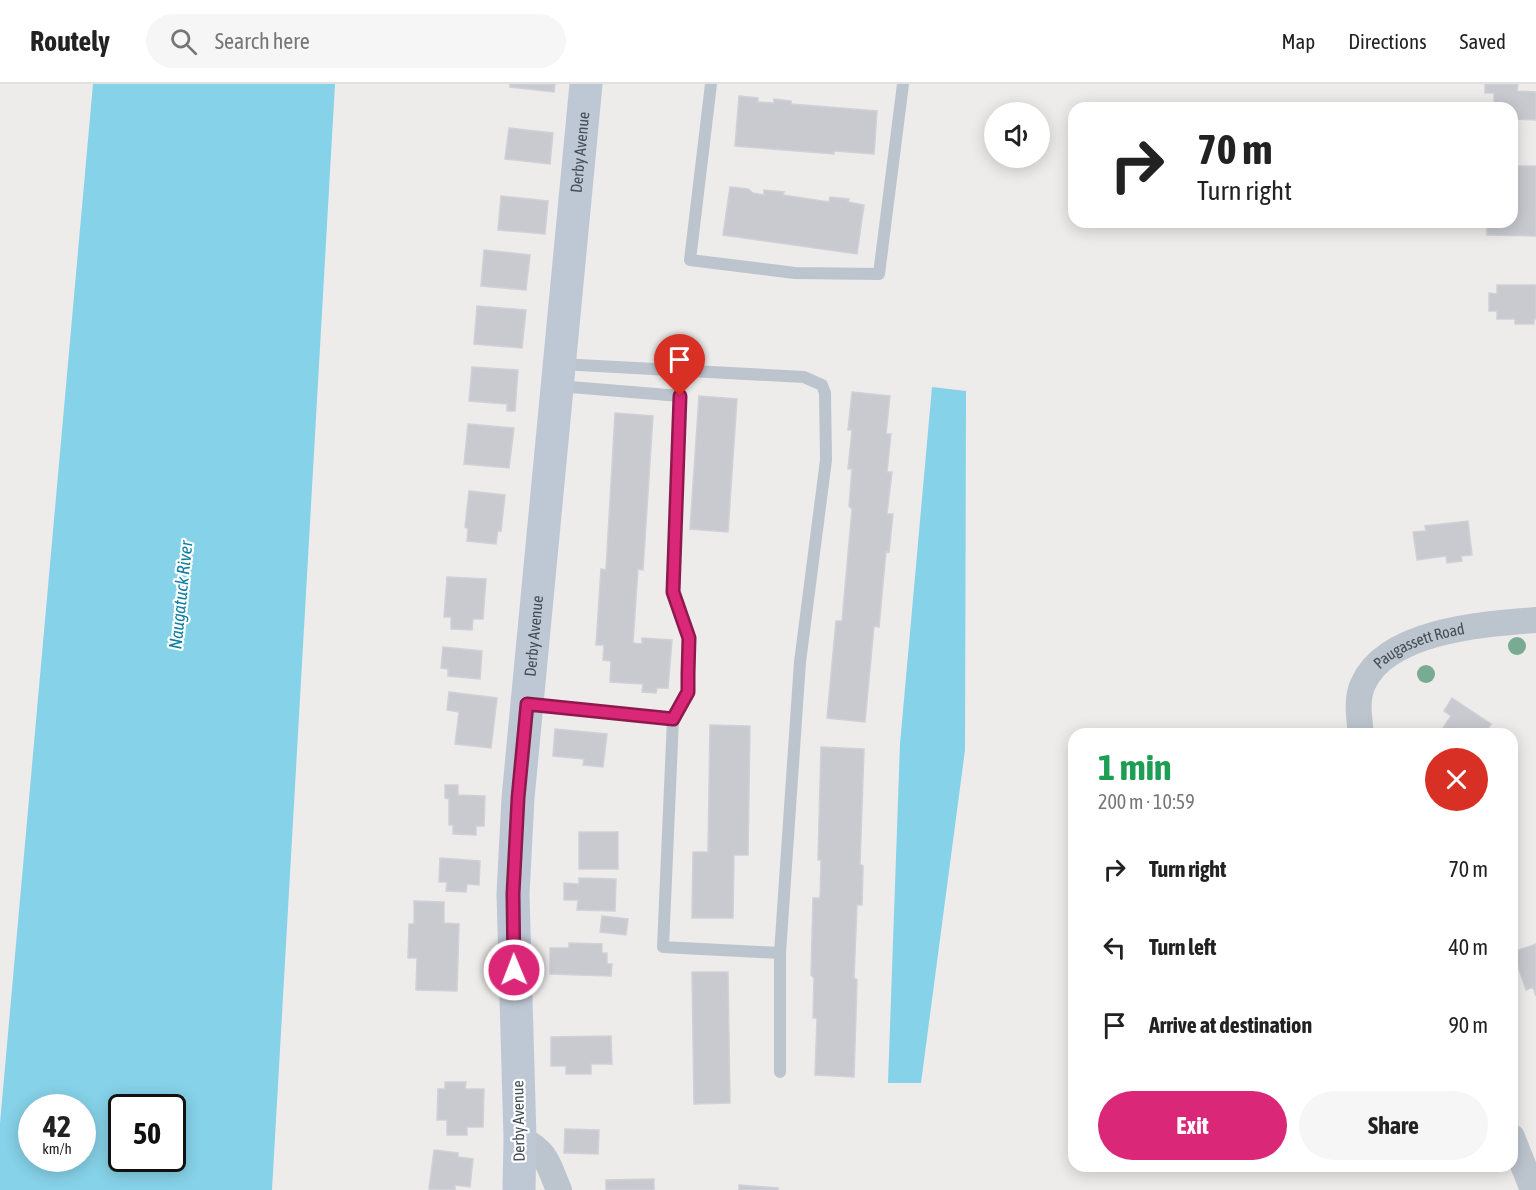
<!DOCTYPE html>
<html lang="en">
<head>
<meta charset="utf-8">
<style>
  :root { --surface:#fff; --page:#f6f6f6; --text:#222; --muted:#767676; --line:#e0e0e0; --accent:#db2777 }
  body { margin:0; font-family:"Asap Condensed",sans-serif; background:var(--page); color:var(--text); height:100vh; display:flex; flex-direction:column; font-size:22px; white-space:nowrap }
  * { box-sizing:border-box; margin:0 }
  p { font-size:20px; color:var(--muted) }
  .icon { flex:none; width:33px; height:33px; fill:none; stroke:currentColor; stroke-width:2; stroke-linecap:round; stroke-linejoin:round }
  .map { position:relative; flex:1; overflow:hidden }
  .drawer { position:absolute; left:1068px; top:644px; width:450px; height:444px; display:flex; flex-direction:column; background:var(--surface); border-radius:18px; box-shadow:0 3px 15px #0003 }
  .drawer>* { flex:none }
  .hud { position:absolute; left:1068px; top:18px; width:450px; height:126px; border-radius:18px; box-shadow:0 3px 15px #0003; background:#fff; color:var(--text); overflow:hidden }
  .fabs { position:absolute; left:984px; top:18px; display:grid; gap:12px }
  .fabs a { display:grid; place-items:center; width:66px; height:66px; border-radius:50%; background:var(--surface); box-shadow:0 3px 15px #0003; font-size:30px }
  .speed { position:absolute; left:18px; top:1010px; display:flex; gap:12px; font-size:30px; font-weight:700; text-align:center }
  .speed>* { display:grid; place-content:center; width:78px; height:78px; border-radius:50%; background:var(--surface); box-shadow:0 3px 15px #0003; line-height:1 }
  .speed small { font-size:15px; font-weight:400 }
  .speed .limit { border:3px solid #111; border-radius:9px; background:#fff; color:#111 }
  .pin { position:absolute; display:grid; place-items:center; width:51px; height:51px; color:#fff; margin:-62px -26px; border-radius:50% 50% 50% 0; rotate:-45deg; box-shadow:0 0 6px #0007 }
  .pin .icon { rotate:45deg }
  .me { position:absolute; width:66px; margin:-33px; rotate:359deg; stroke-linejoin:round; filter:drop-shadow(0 0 4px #0008) }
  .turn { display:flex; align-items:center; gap:21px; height:126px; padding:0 30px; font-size:27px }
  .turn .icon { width:78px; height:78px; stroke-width:2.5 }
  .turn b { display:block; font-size:42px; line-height:51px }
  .round { display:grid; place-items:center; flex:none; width:63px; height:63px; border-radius:32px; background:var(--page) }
  .head { display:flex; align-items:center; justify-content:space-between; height:102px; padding:0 30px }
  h1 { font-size:36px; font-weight:700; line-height:45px; color:#1e9e55 }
  .action { display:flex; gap:12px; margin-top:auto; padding:12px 30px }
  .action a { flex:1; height:69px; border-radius:36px; background:var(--accent); color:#fff; font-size:24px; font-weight:700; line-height:69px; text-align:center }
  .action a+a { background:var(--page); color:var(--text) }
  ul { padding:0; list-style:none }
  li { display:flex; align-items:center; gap:18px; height:78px; padding:0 30px }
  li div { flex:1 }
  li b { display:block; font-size:22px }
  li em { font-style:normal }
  header { display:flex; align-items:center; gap:36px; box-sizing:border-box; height:84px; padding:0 30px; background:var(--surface); border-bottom:2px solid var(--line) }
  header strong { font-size:28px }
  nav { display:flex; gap:33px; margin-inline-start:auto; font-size:21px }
  .search { width:420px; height:54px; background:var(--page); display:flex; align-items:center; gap:15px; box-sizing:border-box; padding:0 21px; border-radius:33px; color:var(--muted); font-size:22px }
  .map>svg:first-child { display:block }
</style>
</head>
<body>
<header>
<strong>Routely</strong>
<div class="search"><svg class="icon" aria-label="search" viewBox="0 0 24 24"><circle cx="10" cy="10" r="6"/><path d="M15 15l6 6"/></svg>Search here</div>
<nav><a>Map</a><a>Directions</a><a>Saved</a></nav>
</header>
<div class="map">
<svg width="1536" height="1106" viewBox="0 0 1536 1106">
  <rect width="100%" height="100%" fill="#eeebeb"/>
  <path fill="#86d2e9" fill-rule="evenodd" d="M93,0H335L272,1106H0V1039ZM32,1023H82V1074H32ZM122,1023H172V1074H122Z
    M932,303L966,307L965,666L921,999H888L900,660Z"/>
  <path fill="#c8cad0" stroke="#cfd1d7" stroke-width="1.5" d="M510,0H555L554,8L510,3Z
    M1485,0H1518L1517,7L1536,8V36L1512,35V24H1494V9H1485Z
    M739,12L758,14V18L774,19V15L791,17V20L877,27L874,70L834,67V70L735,62Z
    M509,44L553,49L550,80L505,75Z
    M1512,82H1536V152L1487,151V138H1512Z
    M730,103L748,105L753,109L764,111V106L784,108L783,111L829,118L830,113L849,115L848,118L864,121L857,170L723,151Z
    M501,112L548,117L545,150L498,146Z
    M484,166L530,171L526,206L481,202Z
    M1497,201H1536V235H1534V240H1515V235H1497V227H1489V209L1497,210Z
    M477,222L526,226L522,264L474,260Z
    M472,283L518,286L515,327H507V320L469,317Z
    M852,308L890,312L886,350H891L887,388H892L887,430H893L889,468L886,467L879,543L874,542L865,638L827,634L836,537H842L852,425L849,422L852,385H848L852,346H848Z
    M699,312L737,315L728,448L690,445Z
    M615,329L653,332L643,486L638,485L633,559L642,560V554L672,556L668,604H657L656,609L642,608L643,600L610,598L611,577L603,576L604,561H596L601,485L606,486Z
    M468,340L514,344L509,384L464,380Z
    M469,407L505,411L501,447L498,446L496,460L467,457L468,445L465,443Z
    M1468,437L1472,471L1461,472L1462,477L1447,479L1446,472L1417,476L1413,448L1426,447L1425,442Z
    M447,493L486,495L483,535H473L472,546L451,545V533H444Z
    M443,563L482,567L480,595L448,592V585L441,584Z
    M449,608L497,614L491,664L455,660L459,628L447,626Z
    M1452,614L1491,640L1485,650H1439L1451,632L1444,627Z
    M710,641L750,642L748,771H734L733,834H692L693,768H708Z
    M555,645L607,650L603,683L583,681L584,675L553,672Z
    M821,663L864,665L860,780L863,782L862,821H857L854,894L857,896L854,993L815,991L817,934H813L814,894L811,891L813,814H820L821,776H818Z
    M445,701H458V711L485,712L484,742H476V751L453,750V741H449V715L445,714Z
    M579,748H618V785H579Z
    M440,774L480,777L479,801L467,800L466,808L446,807L447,798H439Z
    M579,794L616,795L615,827L577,826L578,816H564V799L579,800Z
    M414,817L444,818V839L459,840L457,907L416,906L417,874H408L409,840H414Z
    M602,832L628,835L626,851L600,848Z
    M569,859L602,860V869H607V880H612L611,892L550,890V864H569Z
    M1536,860V912L1533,903L1526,906L1513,868Z
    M692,888H728L730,1019L694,1020Z
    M611,952L612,980H591V990H566V982H551V953Z
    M445,998H466L465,1005H484L483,1043H467V1051H447V1036H437L438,1005H445Z
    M565,1045L599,1046L598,1070L564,1069Z
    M434,1066L458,1069V1073L473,1075L470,1103L455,1101V1106L429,1105Z
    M654,1095V1106H606V1096Z
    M739,1101L778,1104V1106H739Z"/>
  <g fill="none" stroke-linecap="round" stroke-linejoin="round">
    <path stroke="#bcc5ce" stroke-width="12" d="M711,0L690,176L795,189L879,190L903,0
      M560,280L804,293L822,301L825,309L826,376L800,578L780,869L663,863L673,635
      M529,621L673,635L688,608L689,554L673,508L680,312L558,302
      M780,869V988"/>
    <g stroke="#bcc5ce" stroke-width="26">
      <path id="s1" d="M1361,650C1359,633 1356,615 1363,600C1387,546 1485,540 1536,536"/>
      <path d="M1512,1053L1533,1106"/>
      <path d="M520,1054C548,1069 547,1078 559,1106"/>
    </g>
    <path stroke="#bec8d5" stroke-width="33" id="s2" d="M519,1106L520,1054L513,810L518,714L586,0"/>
  </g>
  <g fill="#78ab92">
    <circle cx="1517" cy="562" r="9"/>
    <circle cx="1426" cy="590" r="9"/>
  </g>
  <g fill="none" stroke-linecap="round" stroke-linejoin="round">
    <defs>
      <path id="route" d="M514,886L513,810L518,714L527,620L673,635L688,608V590L689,554L673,508L680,312"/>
    </defs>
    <use href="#route" stroke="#8e194d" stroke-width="15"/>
    <use href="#route" stroke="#db2777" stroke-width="10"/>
  </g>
  <g text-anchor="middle" stroke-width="4.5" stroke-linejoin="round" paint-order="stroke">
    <g font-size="16" fill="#444e58" stroke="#fff">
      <text dy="6" stroke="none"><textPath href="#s2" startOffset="1041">Derby Avenue</textPath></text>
      <text dy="6" stroke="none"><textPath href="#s2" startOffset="555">Derby Avenue</textPath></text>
      <text dy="6" stroke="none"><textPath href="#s1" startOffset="122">Paugassett Road</textPath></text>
      <text transform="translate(518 1037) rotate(-91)" y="6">Derby Avenue</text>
    </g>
    <g font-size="18" font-style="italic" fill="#0f7fa0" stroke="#fff">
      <text transform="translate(181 511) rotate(-84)" y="6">Naugatuck River</text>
    </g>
  </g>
</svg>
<div class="fabs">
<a><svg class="icon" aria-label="sound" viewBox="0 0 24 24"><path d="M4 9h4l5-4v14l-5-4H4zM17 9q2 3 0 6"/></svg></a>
</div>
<div class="speed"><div>42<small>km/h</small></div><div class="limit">50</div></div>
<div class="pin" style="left:680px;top:312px;background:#d93025"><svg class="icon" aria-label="arrive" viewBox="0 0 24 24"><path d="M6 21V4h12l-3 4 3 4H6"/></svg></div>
<svg class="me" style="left:514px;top:886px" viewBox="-20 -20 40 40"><circle r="17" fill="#db2777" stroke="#fff" stroke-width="3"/><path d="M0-11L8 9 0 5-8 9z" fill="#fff"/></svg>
<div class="hud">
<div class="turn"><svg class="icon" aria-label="right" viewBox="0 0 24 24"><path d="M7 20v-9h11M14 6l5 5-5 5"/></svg><div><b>70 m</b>Turn right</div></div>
</div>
<section class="drawer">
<div class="head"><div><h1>1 min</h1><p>200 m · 10:59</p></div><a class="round" style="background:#d93025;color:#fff"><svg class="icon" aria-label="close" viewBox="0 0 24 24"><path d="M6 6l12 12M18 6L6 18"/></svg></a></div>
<ul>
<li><svg class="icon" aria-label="right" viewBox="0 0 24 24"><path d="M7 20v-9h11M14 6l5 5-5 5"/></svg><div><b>Turn right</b></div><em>70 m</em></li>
<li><svg class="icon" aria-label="left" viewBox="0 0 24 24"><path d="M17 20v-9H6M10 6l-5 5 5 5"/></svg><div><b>Turn left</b></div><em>40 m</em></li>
<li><svg class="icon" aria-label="arrive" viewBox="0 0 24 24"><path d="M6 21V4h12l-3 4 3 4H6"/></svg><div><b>Arrive at destination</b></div><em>90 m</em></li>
</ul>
<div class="action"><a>Exit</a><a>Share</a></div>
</section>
</div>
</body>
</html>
